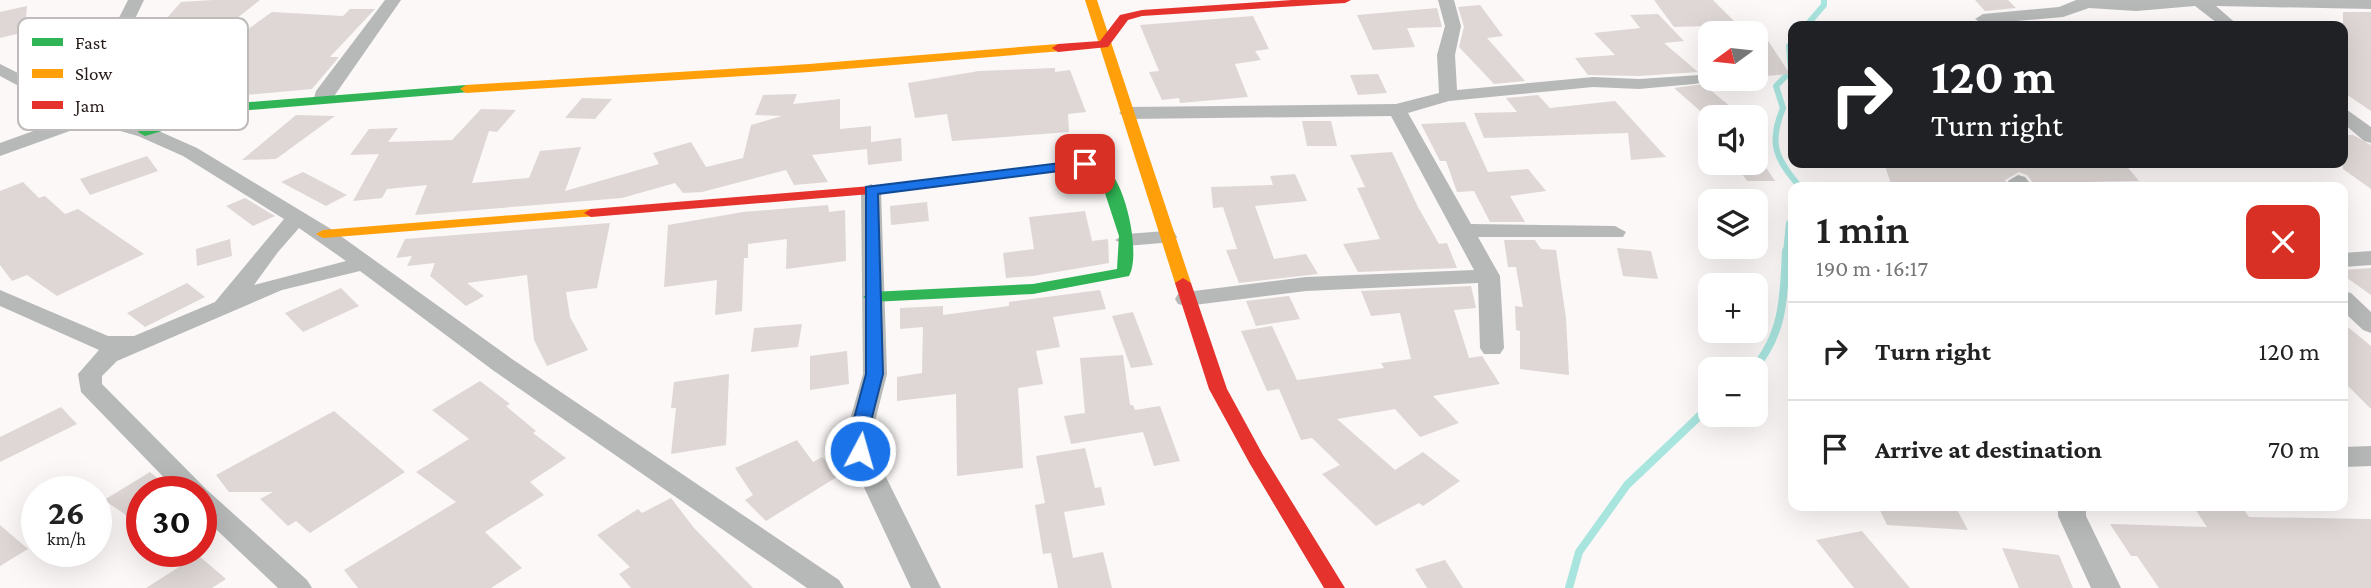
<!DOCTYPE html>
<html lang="en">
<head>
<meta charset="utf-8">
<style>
  :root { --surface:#fff; --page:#f2f2f2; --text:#222; --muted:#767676; --line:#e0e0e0 }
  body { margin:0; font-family:"Crimson Pro",serif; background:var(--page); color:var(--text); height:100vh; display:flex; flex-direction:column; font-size:26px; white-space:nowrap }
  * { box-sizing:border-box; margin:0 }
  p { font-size:23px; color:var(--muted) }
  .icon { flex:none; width:38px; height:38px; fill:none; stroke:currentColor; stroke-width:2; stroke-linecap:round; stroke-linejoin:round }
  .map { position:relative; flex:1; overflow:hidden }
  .drawer { position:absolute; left:1788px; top:182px; width:560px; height:329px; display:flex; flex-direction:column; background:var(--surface); border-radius:14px; box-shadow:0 7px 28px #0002 }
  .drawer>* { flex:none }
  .banner { position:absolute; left:1788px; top:21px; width:560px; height:147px; border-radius:14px; box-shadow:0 7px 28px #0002; background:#202124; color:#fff; overflow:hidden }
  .needle { width:46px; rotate:255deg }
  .controls { position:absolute; left:1698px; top:21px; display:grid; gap:14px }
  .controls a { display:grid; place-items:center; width:70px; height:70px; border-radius:14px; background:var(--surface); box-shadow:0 7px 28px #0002; font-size:35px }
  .speed { position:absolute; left:21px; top:476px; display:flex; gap:14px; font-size:35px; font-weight:700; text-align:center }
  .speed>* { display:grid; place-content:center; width:91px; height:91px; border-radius:50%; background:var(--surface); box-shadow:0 7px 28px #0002; line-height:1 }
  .speed small { font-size:18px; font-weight:400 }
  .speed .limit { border:10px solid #d22; background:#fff; color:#111 }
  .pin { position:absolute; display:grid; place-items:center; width:60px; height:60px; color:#fff; margin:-30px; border-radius:14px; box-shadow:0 4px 10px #0006 }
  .me { position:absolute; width:77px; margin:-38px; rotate:6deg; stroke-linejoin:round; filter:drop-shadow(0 0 5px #0008) }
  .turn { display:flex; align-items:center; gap:24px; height:147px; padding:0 28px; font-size:32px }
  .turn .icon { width:91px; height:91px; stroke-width:2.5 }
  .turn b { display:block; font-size:49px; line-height:60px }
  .round { display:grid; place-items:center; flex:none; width:74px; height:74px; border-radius:14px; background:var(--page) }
  .overview { display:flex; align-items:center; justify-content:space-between; height:119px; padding:0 28px }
  h1 { font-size:42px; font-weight:600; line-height:52px }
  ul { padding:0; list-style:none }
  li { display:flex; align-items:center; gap:21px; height:98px; padding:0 28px; border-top:2px solid var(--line) }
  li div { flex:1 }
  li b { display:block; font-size:26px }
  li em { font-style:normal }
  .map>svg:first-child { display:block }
</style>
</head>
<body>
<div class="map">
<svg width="2371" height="588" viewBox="0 0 2371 588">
  <rect width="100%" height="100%" fill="#fbf8f7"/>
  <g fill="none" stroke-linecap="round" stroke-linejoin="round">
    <path stroke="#a9e5df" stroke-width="6" d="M1806,26L1824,5V0
      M1794,40L1789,46L1791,71L1776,86L1783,108C1768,144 1776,159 1800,187
      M1786,253L1789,223L1794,219"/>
    <path stroke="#a9e5df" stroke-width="8" d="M1753,369C1784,335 1784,295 1786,251
      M1569,588L1579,552L1627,485L1710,406"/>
  </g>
  <path fill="#ded7d5" d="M213,0H260L232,22L186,25L160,73L109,79L126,44L150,19L167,18L181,2Z
    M1654,0H1713L1738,25L1674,27Z
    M1975,0H2008L2016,8L1985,11Z
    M1480,5L1503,36L1487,38L1525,81L1494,84L1459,47L1464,27L1458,7Z
    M27,6L25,32L0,38V12Z
    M1437,8L1442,27L1407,28L1415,47L1373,50L1357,15Z
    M350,9H375L330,57H339L312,89L246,95L223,93L206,103H144L272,12L343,16Z
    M2343,12H2371V111L2343,92Z
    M1658,14L1684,41L1664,43L1698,72L1639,76L1588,75L1575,58L1615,55L1594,33L1640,28L1630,15Z
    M1253,16L1269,49L1255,51L1261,60L1235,64L1248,97L1180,103L1179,98L1162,100L1149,72L1159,71L1140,25Z
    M1755,21L1790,74L1755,77Z
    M1055,68V72L1070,70L1086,112L1068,114L1069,132L952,141L947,114L915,118L908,83L979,71Z
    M1378,74L1387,93L1358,95L1350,75Z
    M1703,84L1743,117H1707L1674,88Z
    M797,94L793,104L840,99V129L871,126V142L901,138L902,161L868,165L867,149L812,155L828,182L794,185L786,170L702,192L683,193L675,183L622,198L415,215L427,185L387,189L382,198L353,201L379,154L350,155L369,129L398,128L388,142L452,140L481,109L516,110L497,132L489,131L472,183L529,178L540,151L581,147L565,191L659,164L653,153L691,142L706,167L743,158L751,125L782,116L755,115L763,95Z
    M1538,95L1550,108L1615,101L1666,157L1631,160L1628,133L1484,138L1474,113L1517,112L1506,98Z
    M582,98L612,99L595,119L565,118Z
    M296,115L335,116L276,159L242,160Z
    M1302,121H1331L1337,146H1307Z
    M1465,122L1488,172L1528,169L1546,191L1510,196L1525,222H1490L1474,191L1457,192L1446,161H1440L1421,124Z
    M2343,135H2353L2371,145V189L2343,169Z
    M1392,152L1418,207L1439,244L1447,243L1457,268L1358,272L1343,244L1380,239L1357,188L1365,187L1350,155Z
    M147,156L158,171L90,195L80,179Z
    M1735,163H1763L1775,181H1747Z
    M1884,163H1987L1988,166L2124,163L2139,181L2033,183L2027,175L2019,172L2005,180L2009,187H1892Z
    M303,172L328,185L347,195L326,206L281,182Z
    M1295,174L1307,201L1255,206L1274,259L1306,254L1318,274L1239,283L1226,250L1237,249L1223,207L1213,208L1211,187L1273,185L1270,176Z
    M23,182L39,198L45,196L65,214L78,209L144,254L57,296L27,275L12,281L0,265V191Z
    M245,198L275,216L253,226L226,206Z
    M927,202L929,221L891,225L890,206Z
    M828,205L829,212L845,210L846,261L786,269L787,239L748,244V258H744L742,311L715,315L717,280L664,287L668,225L743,212Z
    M1085,211L1092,241L1108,239L1109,263L1033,276L1006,278L1003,253L1034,249L1029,217Z
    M610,223L597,288L566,292L570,317L588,350L547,366L534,340L527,275L467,283L484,296L466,306L430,276L435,263L407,266L412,256L396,258L405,239Z
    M230,239L232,256L197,266L196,249Z
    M1504,240H1535L1541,249L1556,250L1566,318L1569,375L1520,369V331L1516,330L1515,306L1523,307L1516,267H1508Z
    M1617,248L1651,251L1658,279L1623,276Z
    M2371,268V295L2343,275V270Z
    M187,283L205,297L145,327L127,313Z
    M1471,286L1476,308L1454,310L1469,358L1482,356L1500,384L1433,396L1459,423L1420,437L1395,409L1337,419L1395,470L1423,452L1460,481L1423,506L1419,503L1376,526L1322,474L1340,465L1312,438L1301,440L1279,389L1267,391L1241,331L1272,326L1297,380L1384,368L1381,363L1411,359L1400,313L1371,316L1361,291Z
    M341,288L359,306L303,332L285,313Z
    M1100,290L1106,309L1053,317L1060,347L1036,351L1043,384L1018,388L1023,468L957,476L956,394L897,401V377L922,373L923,327L900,329V308L943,306V315L1009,306V302Z
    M1289,296L1300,319L1256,326L1246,301Z
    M1133,312L1153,365L1131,368L1112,316Z
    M2343,323L2371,346V409L2343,381Z
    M802,324L798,347L751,352L754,328Z
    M847,351L849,384L810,390V356Z
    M1123,355L1130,405H1133L1135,410L1160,406L1180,461L1154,466L1143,432L1071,444L1064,416L1085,413L1080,358Z
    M729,374L726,445L671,454L676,408H671L674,382Z
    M480,381L510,404L506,406L536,431L533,433L566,458L530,482L544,495L485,532L522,568L491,588H358L344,570L456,502L416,472L469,439L432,410Z
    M61,407L77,424L0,462V437Z
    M334,411L405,472L310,533L296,521L288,526L260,499L273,492H229L216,475Z
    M797,440L813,462L822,457L840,475L766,521L745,500L753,495L735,468Z
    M1085,448L1095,488L1101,487L1105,505L1064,512L1073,558L1103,552L1112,588H1058L1051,553L1043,554L1035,505L1045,503L1036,456Z
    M150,472L174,492H142V526L104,500Z
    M671,498L694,528L753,588H631L619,574L630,567L597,535L638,509L642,513Z
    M1878,506H1955L1968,530L1887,525Z
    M2193,506H2241L2249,517L2371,519V588H2159L2137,556H2131L2110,524L2207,527Z
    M0,525L28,549L0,566Z
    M1862,531L1910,588H1854L1816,540Z
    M2002,548L2059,555L2073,588H2019Z
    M198,555L226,579L212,588H146Z
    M1445,560L1463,588H1427L1415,569Z"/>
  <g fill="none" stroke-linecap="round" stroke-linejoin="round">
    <path fill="#b7b9b9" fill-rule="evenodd" d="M128,0H144L107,77L101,114L152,128L197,148L331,229L512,359L839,580L844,588H807L494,371L360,271L282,290L117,361L102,376V384L207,490L307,580L312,588H278L201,515V492H178L81,392L78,374L99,350L0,306V290L108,336H134L215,302L284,219L183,156L138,136L92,123L0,156V143L75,116L0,76V64L84,106L89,77ZM299,228L346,261L254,285L278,252Z
      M385,0H401L330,102H316L314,98L316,91Z
      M1438,0H1454L1461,26L1455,55L1457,90L1593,77L1639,79L1700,75L1703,79L1700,83L1694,84L1639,89L1593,87L1449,101L1408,113L1471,224L1615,226L1626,232L1623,237H1478L1500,276L1504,348L1500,354H1484L1480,348L1478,283L1306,291L1186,306L1178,304L1175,299L1178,294L1186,292L1306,277L1474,270L1391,116L1128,119L1119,113L1128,107L1396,104L1439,93L1437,55L1445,26Z
      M2076,0H2371V9L2216,6L2239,26H2221L2195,6L2136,11L2089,8L2063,17L1983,24L1975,19L1983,14L2059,7Z
      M2343,107L2371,127V143L2364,141L2343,123Z
      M2018,175L2025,177L2033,187H2012L2008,181Z
      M871,184L881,190L887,374L871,437L873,451L941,588H911L847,451L845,437L863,374L861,190Z
      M1166,231L1174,232L1177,237L1174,242L1126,246L1115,240L1126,234Z
      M2371,251V265L2343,267V253Z
      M2343,291L2351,293L2371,312V333L2363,330L2343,311Z
      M2371,446V466L2343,467V447Z
      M2058,506H2086V516L2121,588H2091L2058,516Z"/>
    <path fill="#30b455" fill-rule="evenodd" d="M466,85L472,89L470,92L226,112L145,136L138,132L140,129L225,104Z
      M1098,162C1124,169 1142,254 1129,276L1033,294L871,302L863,297L871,292L1033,284L1117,269L1119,236L1099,175L1094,170L1064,171L1057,167L1064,163Z"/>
    <path fill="#ff9f0a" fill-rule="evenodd" d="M1085,0H1097L1191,283L1189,286H1177L1175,283Z
      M1058,44L1064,48L1062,51L809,72L466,93L460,89L466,85L809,64Z
      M591,209L598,213L596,216L323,238L316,234L323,230Z"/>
    <path fill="#e5322d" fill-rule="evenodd" d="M1292,0H1351L1345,3L1142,16L1128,20L1108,47L1058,52L1052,48L1058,44L1100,41L1120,15L1142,10Z
      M1064,163L1069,164L1071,167L1069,170L871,194L591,217L584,213L591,209L871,186Z
      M1183,278L1191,283L1227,389L1263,455L1345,588H1324L1250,464L1209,389L1175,283Z"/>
  </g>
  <path fill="#1a73e8" stroke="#114b97" stroke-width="2" d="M1085,160L1090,161V167L878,194L883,374L867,437L870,451L867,456H854L849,437L866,374V187Z"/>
  <rect x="18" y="18" width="230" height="112" rx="10" fill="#fff" stroke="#bebbba" stroke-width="2"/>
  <rect x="32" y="38" width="31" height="8" fill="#30b455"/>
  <rect x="32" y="69" width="31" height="9" fill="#ff9f0a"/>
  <rect x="32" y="101" width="31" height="8" fill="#e5322d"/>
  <g font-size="19" fill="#261b18">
    <text x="75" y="49">Fast</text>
    <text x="75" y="80">Slow</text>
    <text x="75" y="112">Jam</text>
  </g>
</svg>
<div class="controls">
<a><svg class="needle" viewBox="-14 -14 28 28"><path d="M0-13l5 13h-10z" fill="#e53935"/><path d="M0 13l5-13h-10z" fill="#767676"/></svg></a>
<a><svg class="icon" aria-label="sound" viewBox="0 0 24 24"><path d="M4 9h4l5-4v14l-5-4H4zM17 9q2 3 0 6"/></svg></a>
<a><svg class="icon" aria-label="layers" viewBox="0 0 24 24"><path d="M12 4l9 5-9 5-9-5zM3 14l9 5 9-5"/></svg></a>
<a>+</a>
<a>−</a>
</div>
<div class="speed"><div>26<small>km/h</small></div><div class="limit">30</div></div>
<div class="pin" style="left:1085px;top:164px;background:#d93025"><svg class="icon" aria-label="arrive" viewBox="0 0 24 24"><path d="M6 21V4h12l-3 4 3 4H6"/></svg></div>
<svg class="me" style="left:860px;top:451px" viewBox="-20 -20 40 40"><circle r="17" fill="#1a73e8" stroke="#fff" stroke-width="3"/><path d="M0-11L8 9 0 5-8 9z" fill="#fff"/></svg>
<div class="banner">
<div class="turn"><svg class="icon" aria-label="right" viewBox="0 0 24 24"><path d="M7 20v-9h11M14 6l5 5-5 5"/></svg><div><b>120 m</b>Turn right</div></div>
</div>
<section class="drawer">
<div class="overview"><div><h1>1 min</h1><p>190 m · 16:17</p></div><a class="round" style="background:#d93025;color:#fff"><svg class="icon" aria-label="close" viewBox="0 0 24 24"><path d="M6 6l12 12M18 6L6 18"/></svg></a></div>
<ul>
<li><svg class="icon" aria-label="right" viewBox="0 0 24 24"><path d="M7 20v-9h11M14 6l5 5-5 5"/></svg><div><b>Turn right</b></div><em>120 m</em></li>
<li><svg class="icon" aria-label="arrive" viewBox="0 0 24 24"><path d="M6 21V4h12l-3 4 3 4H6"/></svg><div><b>Arrive at destination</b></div><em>70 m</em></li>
</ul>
</section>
</div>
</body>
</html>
